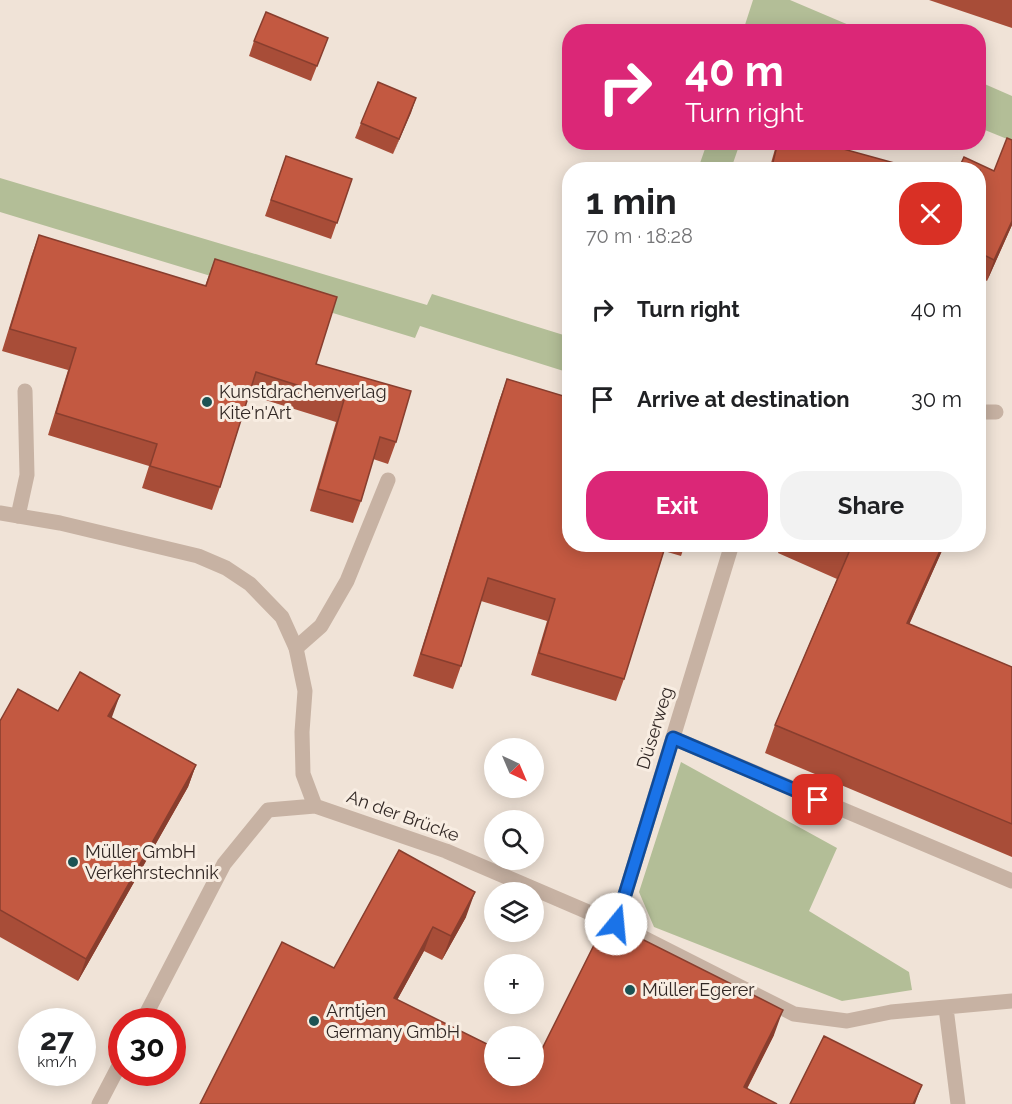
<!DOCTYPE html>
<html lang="en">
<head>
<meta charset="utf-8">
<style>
  :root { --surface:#fff; --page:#f2f2f2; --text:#202124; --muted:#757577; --accent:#db2777 }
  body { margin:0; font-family:Raleway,sans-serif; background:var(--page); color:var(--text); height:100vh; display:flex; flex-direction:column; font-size:22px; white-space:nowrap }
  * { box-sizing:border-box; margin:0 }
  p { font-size:20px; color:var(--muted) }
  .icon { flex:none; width:33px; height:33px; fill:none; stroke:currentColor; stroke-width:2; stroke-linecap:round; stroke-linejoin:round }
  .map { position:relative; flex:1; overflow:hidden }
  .details { position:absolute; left:562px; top:162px; width:424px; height:390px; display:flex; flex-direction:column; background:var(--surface); border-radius:24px; box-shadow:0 3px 15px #0003 }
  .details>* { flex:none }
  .top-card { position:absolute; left:562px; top:24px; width:424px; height:126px; border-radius:24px; box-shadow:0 3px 15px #0003; background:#db2777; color:#fff; overflow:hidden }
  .needle { width:39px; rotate:136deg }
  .fabs { position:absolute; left:484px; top:738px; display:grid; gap:12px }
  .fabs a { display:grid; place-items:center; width:60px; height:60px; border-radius:50%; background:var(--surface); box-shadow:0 3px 15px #0003; font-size:30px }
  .speed { position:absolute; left:18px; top:1008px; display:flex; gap:12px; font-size:30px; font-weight:700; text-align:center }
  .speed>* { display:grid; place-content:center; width:78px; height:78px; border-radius:50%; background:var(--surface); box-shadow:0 3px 15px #0003; line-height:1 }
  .speed small { font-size:15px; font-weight:400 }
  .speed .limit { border:9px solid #d22; background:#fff; color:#111 }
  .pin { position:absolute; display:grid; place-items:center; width:51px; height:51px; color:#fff; margin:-26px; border-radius:12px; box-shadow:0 3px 9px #0006 }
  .me { position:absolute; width:66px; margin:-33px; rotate:17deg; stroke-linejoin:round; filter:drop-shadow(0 0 4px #0008) }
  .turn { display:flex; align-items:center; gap:21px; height:126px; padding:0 24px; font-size:27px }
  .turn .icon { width:78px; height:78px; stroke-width:2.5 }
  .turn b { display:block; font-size:42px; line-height:51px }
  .round { display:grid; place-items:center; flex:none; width:63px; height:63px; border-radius:24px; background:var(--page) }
  .head { display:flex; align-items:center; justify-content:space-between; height:102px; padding:0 24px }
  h1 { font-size:36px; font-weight:700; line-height:45px }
  .action { display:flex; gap:12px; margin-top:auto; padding:12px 24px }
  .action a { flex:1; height:69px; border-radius:24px; background:var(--accent); color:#fff; font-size:24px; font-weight:700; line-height:69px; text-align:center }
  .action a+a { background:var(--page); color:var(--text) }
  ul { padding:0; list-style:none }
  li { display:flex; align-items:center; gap:18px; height:90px; padding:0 24px }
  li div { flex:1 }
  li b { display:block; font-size:22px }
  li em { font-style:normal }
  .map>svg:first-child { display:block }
</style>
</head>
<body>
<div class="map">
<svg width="1012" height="1104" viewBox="0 0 1012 1104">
  <rect width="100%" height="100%" fill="#f0e3d7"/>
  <path fill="#b3be97" d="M753,0H790L863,31H743Z
    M980,82L1012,96V141L980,128Z
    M707,143H740L731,169H698Z
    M0,178L427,305L432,294L570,337V373L420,326L415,338L0,212Z
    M681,762L837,848L809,911L909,972L912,990L842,1001L654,927L639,892Z"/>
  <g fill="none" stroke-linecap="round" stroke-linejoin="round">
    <path stroke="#c7b2a3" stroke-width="15" d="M18,516L27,475L25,391
      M296,648L321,626L347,581L388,480
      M673,738L1012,881"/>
    <path stroke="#c7b2a3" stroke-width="15" d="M980,412H996
      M0,513L60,523L198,556L226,568L250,584L282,617L296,648L305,691L302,732L303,774L315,806
      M616,924L732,544
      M946,1008L958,1104
      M142,1022L224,864L268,810L315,806L446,851L616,924L794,1014L847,1021L891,1012L1012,1001
      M99,1104L122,1060"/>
  </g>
  <path fill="#a84d38" d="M929,0H1012V28Z
    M328,38L311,81L249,56L254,41Z
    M416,98L393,154L355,138L361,123Z
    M1012,140V225L987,281L980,277V170L994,171Z
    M777,142H818L896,170H769Z
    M286,156L352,179L331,239L265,216Z
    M39,235L205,286L215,259L316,364L396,442L388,464L373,459L361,501L353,523L310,511L336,422L249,395L220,487L212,510L142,488L149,466L48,435L68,370L2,351L31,257Z
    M507,379L570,544H685L681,556L664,551L624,679L616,701L531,675L547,621L481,601L461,666L453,689L413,676L499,401Z
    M781,544H945L909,624L1012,667V857L765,753L775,725L837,579L778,553Z
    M58,711L112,718L196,765L188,787L78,981L0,937V721Z
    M399,850L466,917L442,960L424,951L397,1000L495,1076L774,1035L747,1089L200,1104L334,968Z"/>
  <path fill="#883e2e" d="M416,98L411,113L393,154L399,139Z
    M1012,221V225L987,281L994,260Z
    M943,544H945L897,652L907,623Z
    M120,695L112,717L100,738L108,716Z
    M196,765L188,787L78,981L86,959Z
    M475,892L466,917L442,960L451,936Z
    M433,927L424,951L385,1022L394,998Z
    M783,1010L774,1035L739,1104L744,1087Z
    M922,1085L915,1104H913Z"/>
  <path fill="#c35941" stroke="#883e2e" stroke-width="1.5" d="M266,12L328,38L317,66L254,41Z
    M378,82L416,98L399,139L361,123Z
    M1007,138L1012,140V221L994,260L980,253V170H958L964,157L994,171Z
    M778,142H818L898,164L896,170H771Z
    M286,156L352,179L337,223L271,200Z
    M39,235L206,286L215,259L337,297L316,364L411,391L396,442L380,437L361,501L318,489L344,400L256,372L220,487L150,466L157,444L56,413L76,348L10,329Z
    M507,379L570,398V544H666L624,679L539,653L555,599L488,578L461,666L421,654Z
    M833,544H943L907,623L1012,667V824L775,725L849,552Z
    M80,672L120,695L108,716L196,765L86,959L0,910V721L18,689L58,711Z
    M399,850L475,892L451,936L433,927L394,998L495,1048V1076H534V1065L606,921L783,1010L744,1087L777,1104H200L282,942L334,968Z
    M824,1036L922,1085L913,1104H790Z"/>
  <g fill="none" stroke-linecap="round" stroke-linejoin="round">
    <defs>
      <path id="route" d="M616,924L673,738L818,800"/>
    </defs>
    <use href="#route" stroke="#114b97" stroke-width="15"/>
    <use href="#route" stroke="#1a73e8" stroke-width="10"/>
  </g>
  <g fill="#1c5253" stroke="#f8ede2" stroke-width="2">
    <circle cx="207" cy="402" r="6"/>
    <circle cx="73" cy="862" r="6"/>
    <circle cx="630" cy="990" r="6"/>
    <circle cx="314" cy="1021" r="6"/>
  </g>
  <g text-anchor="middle" stroke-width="6" stroke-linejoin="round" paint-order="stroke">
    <g font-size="18" fill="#322825" stroke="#f8ede2" text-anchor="start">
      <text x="219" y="398">Kunstdrachenverlag<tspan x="219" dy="21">Kite'n'Art</tspan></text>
      <text x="85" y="858">Müller GmbH<tspan x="85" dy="21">Verkehrstechnik</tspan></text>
      <text x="642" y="996">Müller Egerer</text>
      <text x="326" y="1017">Arntjen<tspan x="326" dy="21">Germany GmbH</tspan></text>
    </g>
    <g font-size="18" fill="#322825" stroke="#f8ede2">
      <text transform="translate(655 728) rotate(-73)" y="6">Düserweg</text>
      <text transform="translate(403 816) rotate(20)" y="6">An der Brücke</text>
    </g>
  </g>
</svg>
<div class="fabs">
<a><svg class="needle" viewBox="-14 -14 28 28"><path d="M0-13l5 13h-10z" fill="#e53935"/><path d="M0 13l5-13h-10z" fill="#757577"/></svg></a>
<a><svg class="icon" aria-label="search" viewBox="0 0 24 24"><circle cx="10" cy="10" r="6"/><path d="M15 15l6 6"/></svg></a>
<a><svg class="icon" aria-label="layers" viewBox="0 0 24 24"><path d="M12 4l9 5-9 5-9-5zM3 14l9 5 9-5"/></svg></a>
<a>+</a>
<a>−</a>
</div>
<div class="speed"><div>27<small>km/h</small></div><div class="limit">30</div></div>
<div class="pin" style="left:818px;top:800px;background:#d93025"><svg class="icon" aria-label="arrive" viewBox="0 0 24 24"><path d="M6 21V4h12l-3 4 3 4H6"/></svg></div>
<svg class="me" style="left:616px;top:924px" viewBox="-20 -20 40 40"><circle r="19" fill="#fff"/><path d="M0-13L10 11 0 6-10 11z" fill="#1a73e8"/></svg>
<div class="top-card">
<div class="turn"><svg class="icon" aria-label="right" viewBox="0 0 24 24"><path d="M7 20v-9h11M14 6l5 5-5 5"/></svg><div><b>40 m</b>Turn right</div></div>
</div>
<section class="details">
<div class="head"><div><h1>1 min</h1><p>70 m · 18:28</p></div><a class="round" style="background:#d93025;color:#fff"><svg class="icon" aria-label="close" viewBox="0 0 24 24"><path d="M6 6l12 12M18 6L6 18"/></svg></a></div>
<ul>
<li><svg class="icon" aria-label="right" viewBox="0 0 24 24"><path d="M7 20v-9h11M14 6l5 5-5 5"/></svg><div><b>Turn right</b></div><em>40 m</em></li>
<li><svg class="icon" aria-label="arrive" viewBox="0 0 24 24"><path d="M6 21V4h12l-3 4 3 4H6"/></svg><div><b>Arrive at destination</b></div><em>30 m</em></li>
</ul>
<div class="action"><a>Exit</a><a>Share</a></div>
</section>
</div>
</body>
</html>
